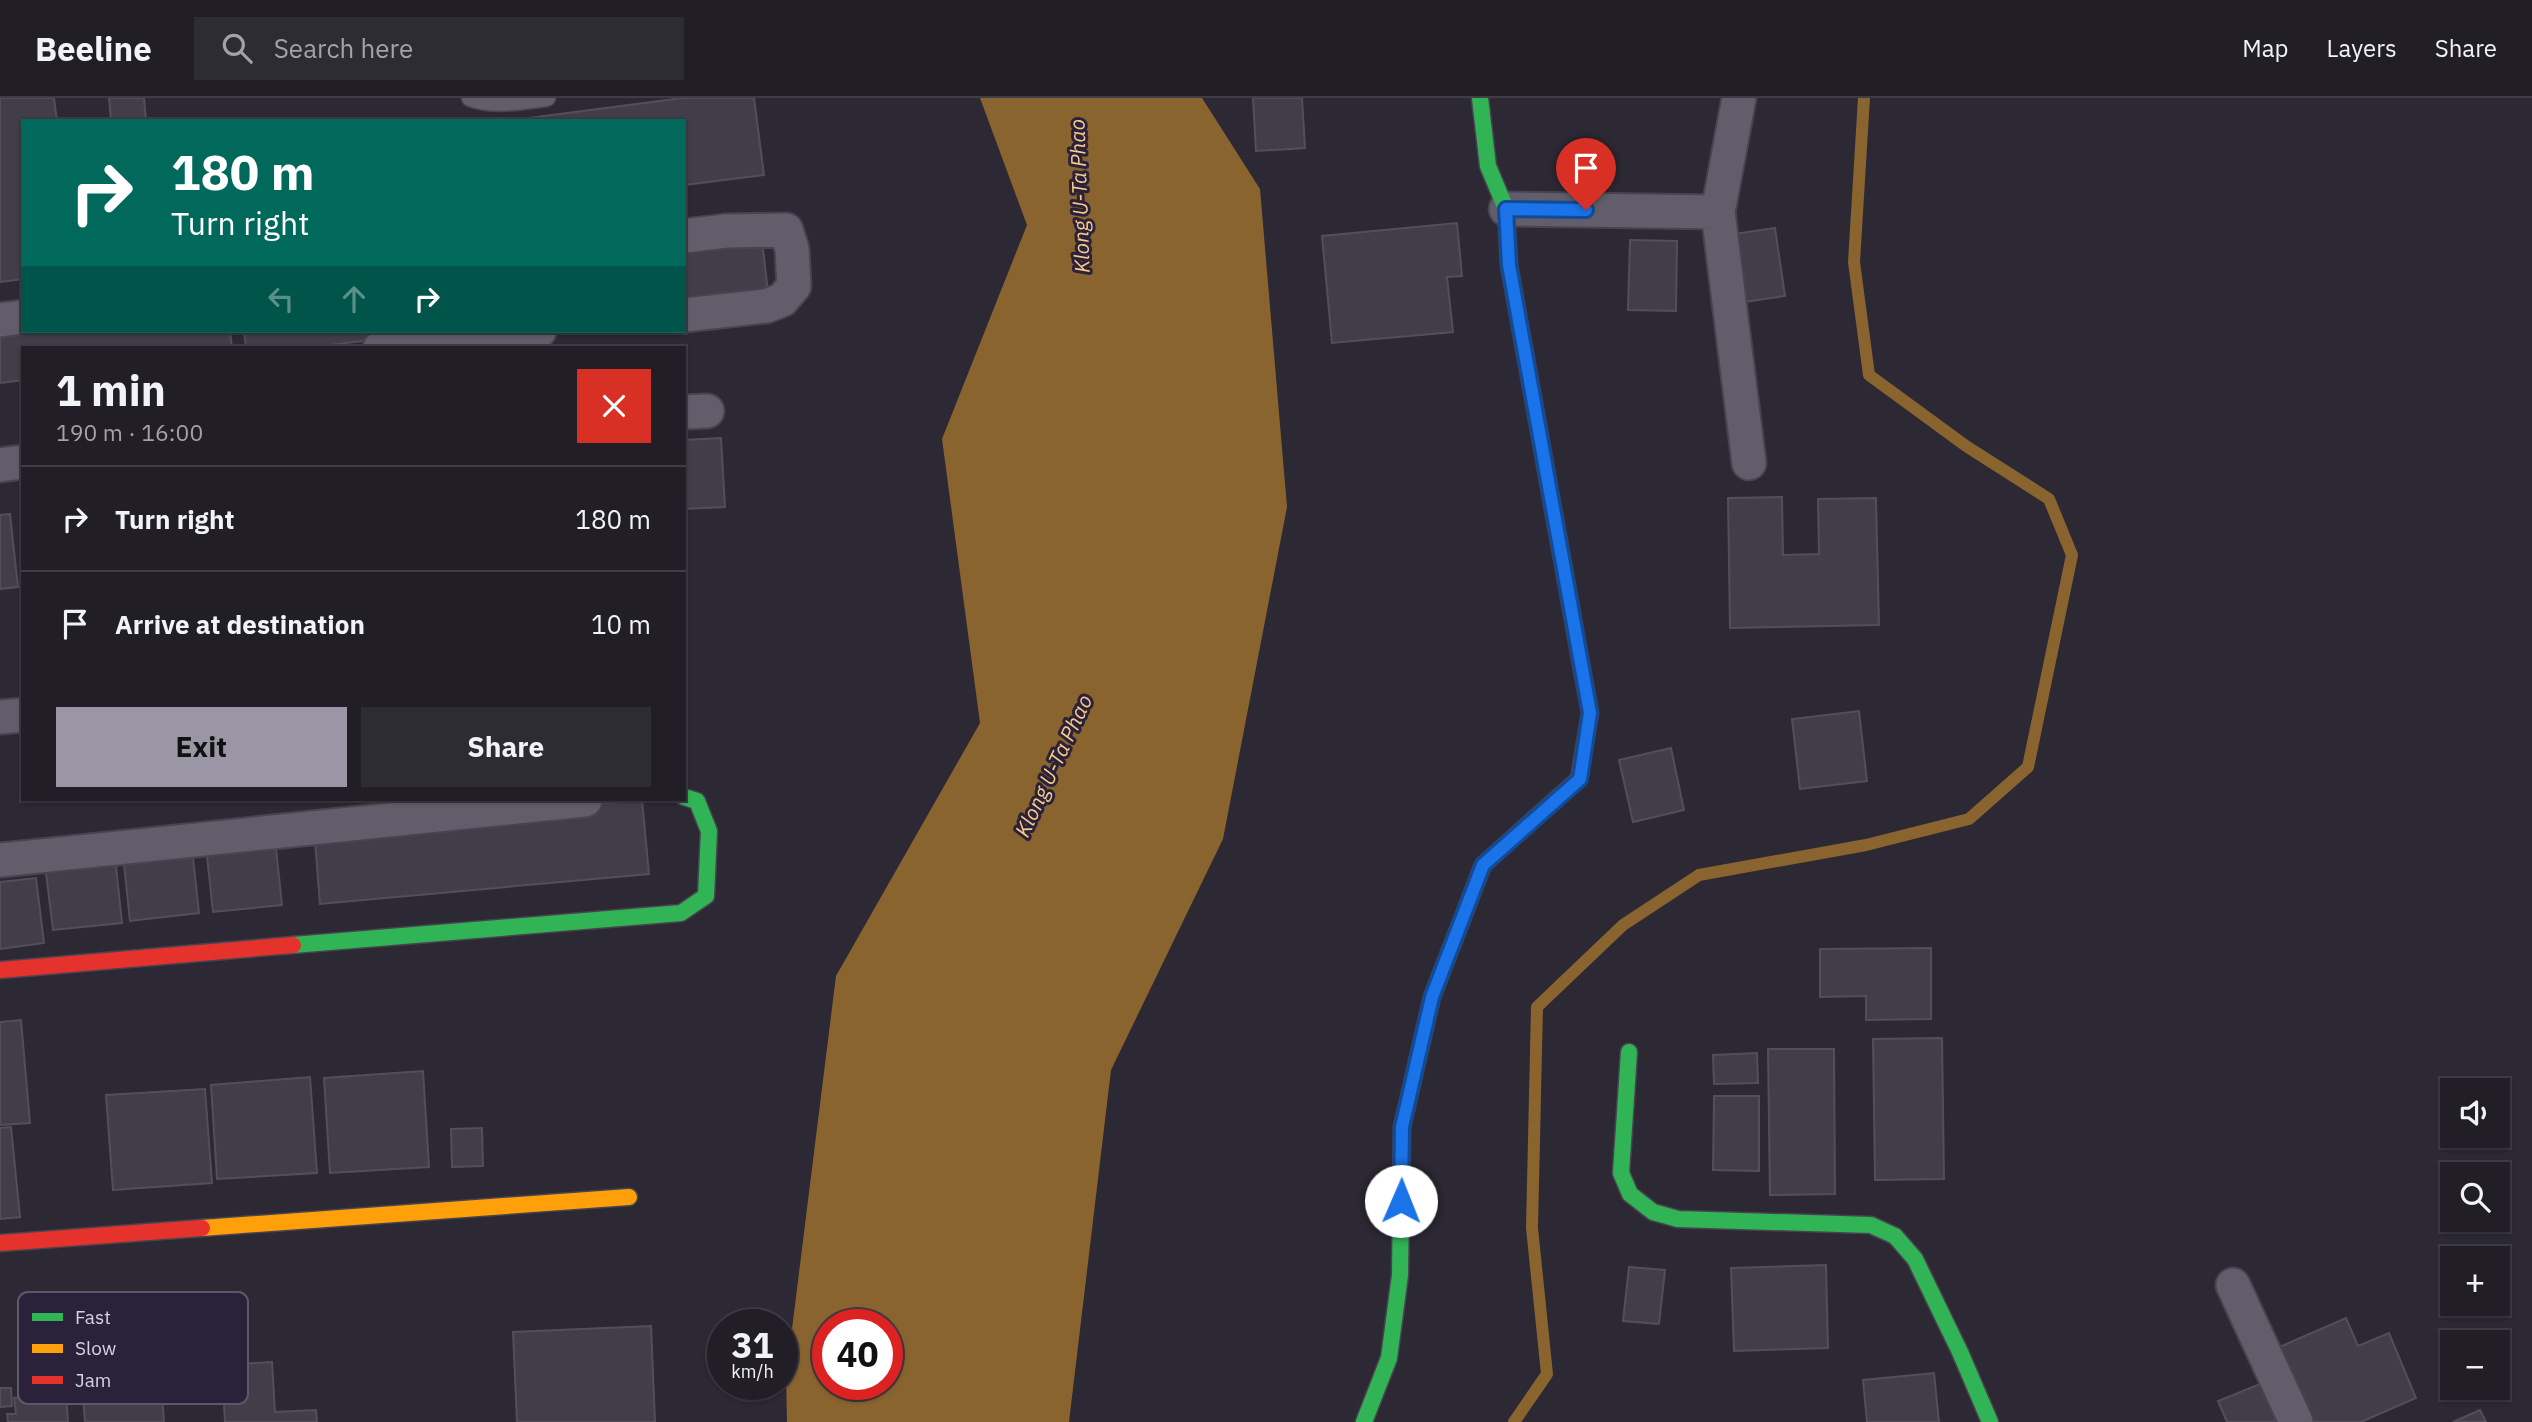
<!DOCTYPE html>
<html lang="en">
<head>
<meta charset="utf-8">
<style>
  :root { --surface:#211e27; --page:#2d2b33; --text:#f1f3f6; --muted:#a2a2a7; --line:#3e3c44; --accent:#9a96a5 }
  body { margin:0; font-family:"IBM Plex Sans",sans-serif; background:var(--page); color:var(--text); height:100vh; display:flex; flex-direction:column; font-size:26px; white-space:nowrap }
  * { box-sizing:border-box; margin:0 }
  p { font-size:23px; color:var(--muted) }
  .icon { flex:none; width:38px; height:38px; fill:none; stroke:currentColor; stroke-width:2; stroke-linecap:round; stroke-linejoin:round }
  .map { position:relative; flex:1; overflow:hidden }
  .drawer { position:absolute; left:21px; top:248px; width:665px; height:455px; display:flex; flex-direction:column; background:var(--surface); border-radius:0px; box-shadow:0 2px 5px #0004,0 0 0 2px var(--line) }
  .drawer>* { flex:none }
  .hud { position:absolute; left:21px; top:21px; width:665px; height:214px; border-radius:0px; box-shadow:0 2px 5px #0004,0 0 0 2px var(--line); background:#00695c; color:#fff; overflow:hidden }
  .controls { position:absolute; left:2440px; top:980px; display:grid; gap:14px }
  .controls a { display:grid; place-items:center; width:70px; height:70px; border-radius:0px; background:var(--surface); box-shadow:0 2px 5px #0004,0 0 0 2px var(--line); font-size:35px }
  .speed { position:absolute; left:707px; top:1211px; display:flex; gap:14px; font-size:35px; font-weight:700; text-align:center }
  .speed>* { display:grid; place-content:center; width:91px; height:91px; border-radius:50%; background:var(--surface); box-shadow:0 2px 5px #0004,0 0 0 2px var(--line); line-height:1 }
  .speed small { font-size:18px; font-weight:400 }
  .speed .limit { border:10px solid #d22; background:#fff; color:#111 }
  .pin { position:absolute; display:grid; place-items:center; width:60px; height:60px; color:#fff; margin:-72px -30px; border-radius:50% 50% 50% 0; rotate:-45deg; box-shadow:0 0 7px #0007 }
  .pin .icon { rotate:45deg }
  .me { position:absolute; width:77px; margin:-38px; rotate:1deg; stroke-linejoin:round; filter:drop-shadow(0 0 5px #0008) }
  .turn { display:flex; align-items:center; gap:24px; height:147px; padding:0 35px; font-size:32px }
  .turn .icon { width:91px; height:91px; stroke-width:2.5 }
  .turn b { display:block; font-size:49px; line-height:60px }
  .lanes { display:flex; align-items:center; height:66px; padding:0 35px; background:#0003; justify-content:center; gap:35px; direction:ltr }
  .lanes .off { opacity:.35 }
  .round { display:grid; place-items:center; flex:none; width:74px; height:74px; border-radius:0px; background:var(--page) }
  .head { display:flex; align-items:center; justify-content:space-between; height:119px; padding:0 35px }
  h1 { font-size:42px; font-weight:800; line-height:52px }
  .button { display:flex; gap:14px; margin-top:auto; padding:14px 35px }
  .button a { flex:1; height:80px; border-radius:0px; background:var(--accent); color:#111; font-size:28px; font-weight:800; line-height:80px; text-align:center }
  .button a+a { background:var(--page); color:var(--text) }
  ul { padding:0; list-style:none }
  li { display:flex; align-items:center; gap:21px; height:105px; padding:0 35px; border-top:2px solid var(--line) }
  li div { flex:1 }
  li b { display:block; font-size:26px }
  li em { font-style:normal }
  header { display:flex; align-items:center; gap:42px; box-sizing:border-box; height:98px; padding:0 35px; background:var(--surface); border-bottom:2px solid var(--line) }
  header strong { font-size:33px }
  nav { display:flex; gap:38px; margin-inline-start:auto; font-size:24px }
  .search { width:490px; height:63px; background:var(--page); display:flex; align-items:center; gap:18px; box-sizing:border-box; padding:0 24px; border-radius:0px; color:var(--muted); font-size:26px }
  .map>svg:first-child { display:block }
</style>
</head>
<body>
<header>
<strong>Beeline</strong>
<div class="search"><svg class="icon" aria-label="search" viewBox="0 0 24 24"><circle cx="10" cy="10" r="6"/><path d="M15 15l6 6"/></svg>Search here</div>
<nav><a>Map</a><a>Layers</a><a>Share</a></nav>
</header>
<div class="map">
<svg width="2532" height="1324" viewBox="0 0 2532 1324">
  <rect width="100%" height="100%" fill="#2c2834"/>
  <path fill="#8a642f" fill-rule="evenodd" d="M980,0H1202L1260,91L1287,409L1223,741L1111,972L1069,1324H787L786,1279L836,878L980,625L942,341L1027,127ZM828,1227H887V1286H828Z"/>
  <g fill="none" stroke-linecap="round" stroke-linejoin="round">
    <path stroke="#8a642f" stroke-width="12" d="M1514,1324L1547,1276L1532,1130L1537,909L1623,827L1699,777L1866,747L1969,721L2028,669L2072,457L2049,401L1966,348L1869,277L1854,164L1864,0"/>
  </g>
  <path fill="#423e49" stroke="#534f5a" stroke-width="2" d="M0,0H54L57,23H23V181L0,184Z
    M109,0H144L146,23H111Z
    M682,0H754L764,77L684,87V23H506Z
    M1253,0H1302L1305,50L1256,53Z
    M1457,125L1462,178L1447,179L1453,234L1332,245L1322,138Z
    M1775,130L1785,198L1744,204L1734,136Z
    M762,141L768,195L684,205V149Z
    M1630,142L1677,143L1676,213L1628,212Z
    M0,227L23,233H230L232,250H23V282L0,285Z
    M244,233H398L399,239L304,250H246Z
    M721,340L725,409L684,411V342Z
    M1782,399L1783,457L1819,456L1818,401L1876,400L1879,527L1730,530L1728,400Z
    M10,416L18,489L0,491V417Z
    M1859,613L1867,683L1800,691L1792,621Z
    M1671,650L1684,712L1633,724L1619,662Z
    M642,702L649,776L320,806L314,731Z
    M275,741L282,807L213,814L206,749Z
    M192,750L199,815L130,823L123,757Z
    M115,759L122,825L53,832L45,767Z
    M36,780L44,845L0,851V784Z
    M1931,850V921L1866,922V898L1820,899V851Z
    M21,922L30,1025L0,1027V924Z
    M1942,940L1944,1081L1875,1082L1873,941Z
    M1768,951H1834L1835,1096L1770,1097Z
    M1757,955L1758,985L1714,986L1713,957Z
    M423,973L429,1069L330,1075L324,980Z
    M310,979L317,1075L217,1081L211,987Z
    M205,991L212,1085L113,1092L106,997Z
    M1714,998H1759V1073L1713,1072Z
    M11,1029L20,1119L0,1121V1030Z
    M482,1030L483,1068L452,1069L451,1031Z
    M1826,1167L1828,1250L1734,1253L1731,1170Z
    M1629,1169L1665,1172L1659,1226L1623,1223Z
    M2346,1220L2358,1248L2389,1235L2416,1300L2361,1324H2306L2275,1251Z
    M651,1228L655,1324H517L513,1234Z
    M159,1258L164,1324H85L80,1265Z
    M272,1264L275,1314L316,1312L317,1324H225L222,1267Z
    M1934,1275L1939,1324H1867L1863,1282Z
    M2265,1284L2282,1324H2227L2218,1303Z
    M0,1290H11L12,1308L0,1309Z
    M66,1296L68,1324H8L7,1316H16L14,1300Z
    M2480,1312L2486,1324H2453Z"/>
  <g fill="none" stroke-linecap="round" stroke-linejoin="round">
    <defs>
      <path id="lane" d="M470,0C494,9 522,3 547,0"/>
      <path id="street" d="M1739,0L1718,114L1749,365
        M1506,111L1718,114
        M684,138L726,133L786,132L792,151L794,188L782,202L766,208L684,217
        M0,222L23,219
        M380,250L539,233
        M684,314L707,313
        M0,367L23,364
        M0,619L23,617
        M0,762L585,702
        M2233,1187L2296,1324"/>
      <path id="fast" d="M1480,0L1488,68L1506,111L1509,167L1581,566
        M293,847L681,815L706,798L709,733L697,703L684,699
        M1629,954L1621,1075L1630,1096L1653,1114L1678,1121L1871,1127L1895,1138L1915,1161L1960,1254L1990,1324
        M1364,1324L1389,1260L1400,1177L1402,1029L1432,899L1483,767L1514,739"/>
      <path id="slow" d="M202,1130L629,1099"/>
      <path id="jam" d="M1514,739L1579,681L1590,615L1581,566
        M0,872L293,847
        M0,1145L202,1130"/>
    </defs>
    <use href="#lane" stroke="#48444f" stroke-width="19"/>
    <use href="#street" stroke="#48444f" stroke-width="37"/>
    <use href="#fast" stroke="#48444f" stroke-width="19"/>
    <use href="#slow" stroke="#48444f" stroke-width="19"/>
    <use href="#jam" stroke="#48444f" stroke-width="19"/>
    <use href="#lane" stroke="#625d6b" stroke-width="16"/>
    <use href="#street" stroke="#625d6b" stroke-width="33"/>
    <use href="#fast" stroke="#30b455" stroke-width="16"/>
    <use href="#slow" stroke="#ff9f0a" stroke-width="16"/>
    <use href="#jam" stroke="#e5322d" stroke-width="16"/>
  </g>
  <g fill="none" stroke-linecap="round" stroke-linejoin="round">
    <defs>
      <path id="route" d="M1401,1103L1402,1029L1432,899L1483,767L1580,681L1590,615L1509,167L1506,111L1586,112"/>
    </defs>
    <use href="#route" stroke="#114b97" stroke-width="18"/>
    <use href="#route" stroke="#1a73e8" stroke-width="12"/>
  </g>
  <g text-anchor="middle" stroke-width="6" stroke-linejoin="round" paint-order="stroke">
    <g font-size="21" font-style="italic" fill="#faca89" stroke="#2a223a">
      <text transform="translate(1080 98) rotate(-92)" y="7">Klong U-Ta Phao</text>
      <text transform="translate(1054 668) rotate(-65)" y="7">Klong U-Ta Phao</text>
    </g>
  </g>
  <rect x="18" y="1194" width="230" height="112" rx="10" fill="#2a223a" stroke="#5e576c" stroke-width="2"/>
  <rect x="32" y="1215" width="31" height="8" fill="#30b455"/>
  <rect x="32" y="1246" width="31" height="9" fill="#ff9f0a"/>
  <rect x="32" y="1278" width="31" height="8" fill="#e5322d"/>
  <g font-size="19" fill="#d6d2e2">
    <text x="75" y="1226">Fast</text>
    <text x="75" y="1257">Slow</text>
    <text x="75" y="1289">Jam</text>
  </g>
</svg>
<div class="controls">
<a><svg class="icon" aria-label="sound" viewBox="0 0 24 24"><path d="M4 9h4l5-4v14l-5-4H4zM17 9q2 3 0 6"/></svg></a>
<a><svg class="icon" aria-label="search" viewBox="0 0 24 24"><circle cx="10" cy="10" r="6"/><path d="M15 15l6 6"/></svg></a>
<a>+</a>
<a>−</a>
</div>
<div class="speed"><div>31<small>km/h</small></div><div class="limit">40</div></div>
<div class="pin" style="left:1586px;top:112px;background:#d93025"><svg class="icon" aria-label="arrive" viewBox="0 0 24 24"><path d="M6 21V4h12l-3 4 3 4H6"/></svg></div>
<svg class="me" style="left:1401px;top:1103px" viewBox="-20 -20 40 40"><circle r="19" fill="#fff"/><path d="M0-13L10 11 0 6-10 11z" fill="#1a73e8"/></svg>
<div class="hud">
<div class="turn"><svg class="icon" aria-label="right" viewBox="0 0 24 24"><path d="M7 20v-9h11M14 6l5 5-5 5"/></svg><div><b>180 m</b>Turn right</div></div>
<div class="lanes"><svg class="icon off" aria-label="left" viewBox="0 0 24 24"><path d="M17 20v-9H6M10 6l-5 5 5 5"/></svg><svg class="icon off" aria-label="ahead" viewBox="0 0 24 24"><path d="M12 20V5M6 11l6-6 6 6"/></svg><svg class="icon" aria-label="right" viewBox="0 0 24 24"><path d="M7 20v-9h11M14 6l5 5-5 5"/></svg></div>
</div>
<section class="drawer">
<div class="head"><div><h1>1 min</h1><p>190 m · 16:00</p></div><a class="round" style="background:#d93025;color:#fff"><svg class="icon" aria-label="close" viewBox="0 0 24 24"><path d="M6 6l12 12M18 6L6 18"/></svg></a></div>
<ul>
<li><svg class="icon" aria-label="right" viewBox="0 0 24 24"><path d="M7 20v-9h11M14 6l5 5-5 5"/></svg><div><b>Turn right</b></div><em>180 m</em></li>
<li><svg class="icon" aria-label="arrive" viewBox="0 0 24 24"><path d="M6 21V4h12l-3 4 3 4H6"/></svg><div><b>Arrive at destination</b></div><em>10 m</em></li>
</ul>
<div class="button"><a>Exit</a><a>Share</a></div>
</section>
</div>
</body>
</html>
